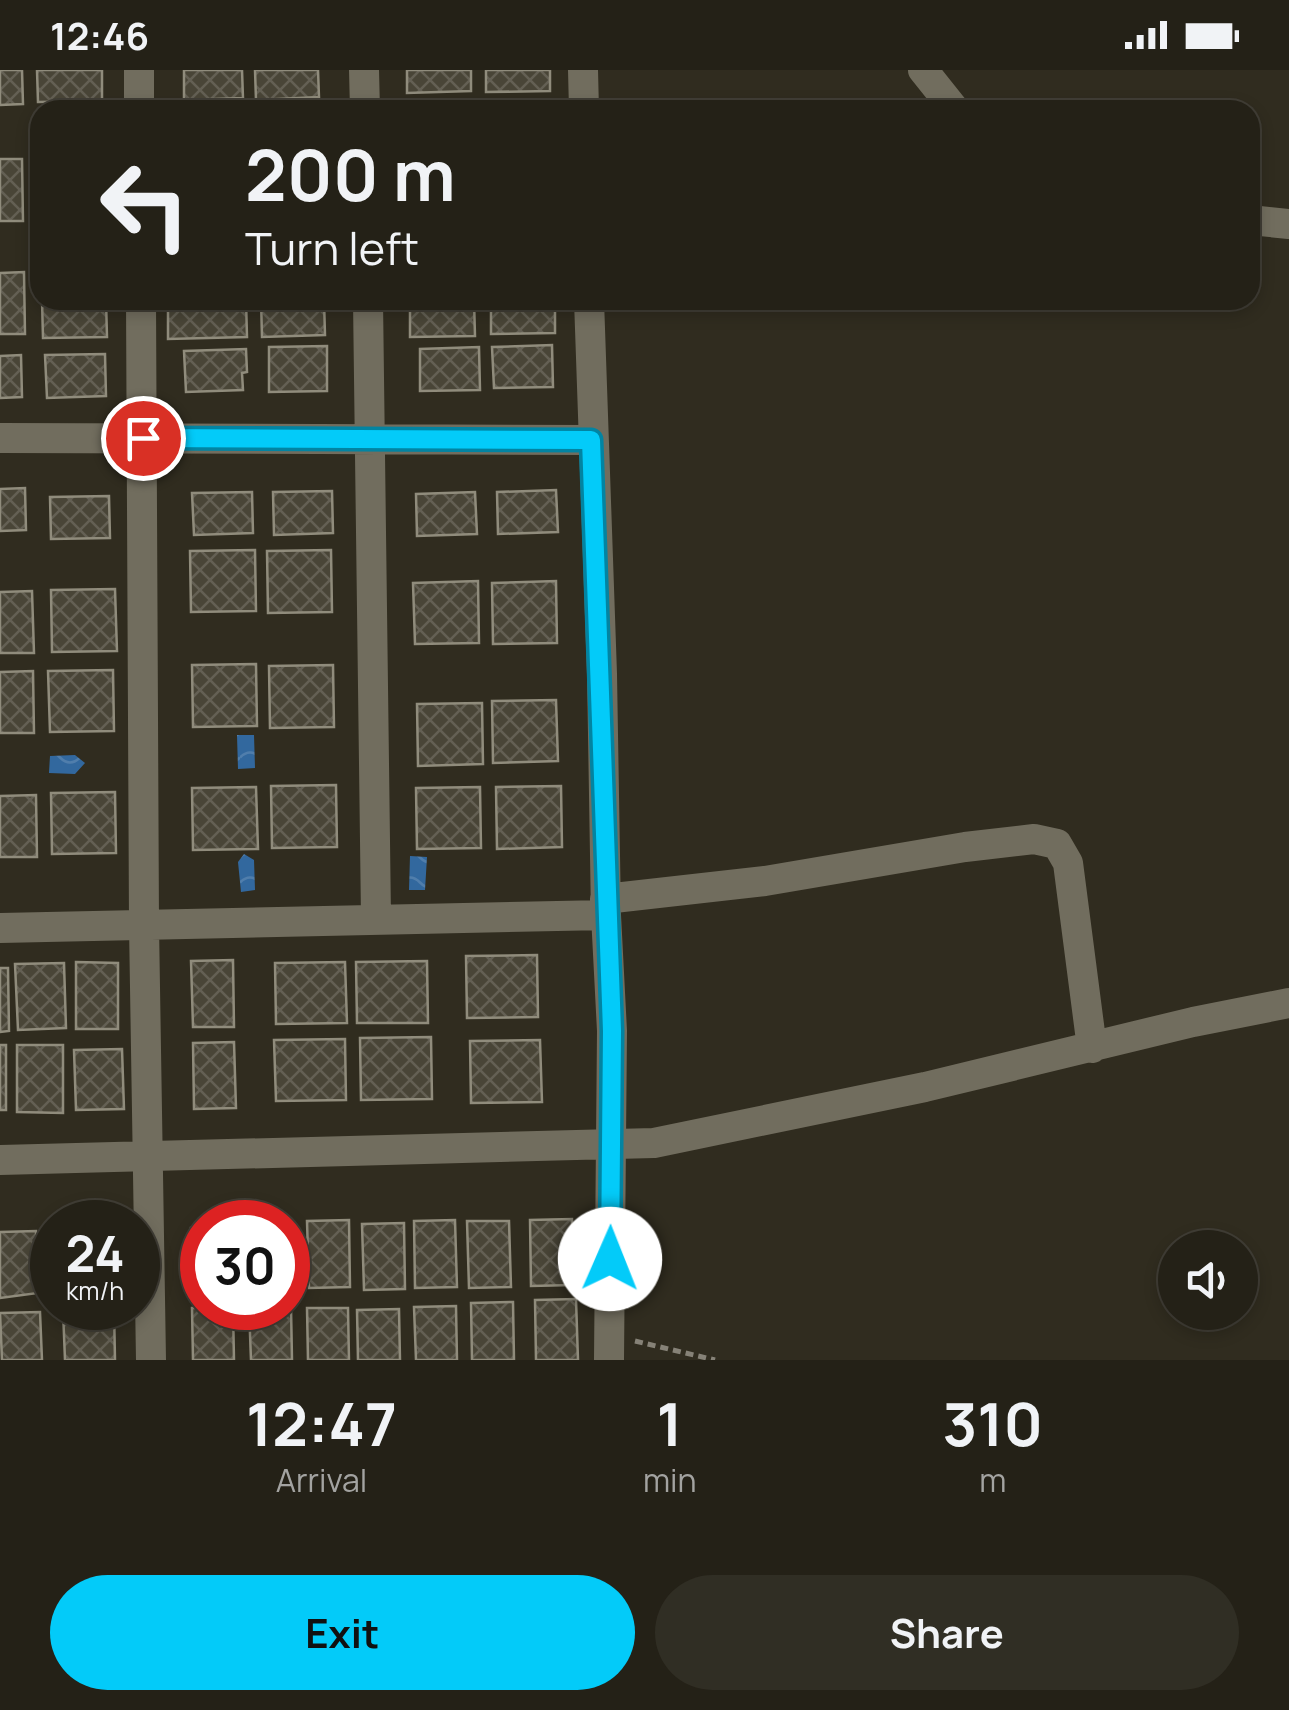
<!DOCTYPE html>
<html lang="en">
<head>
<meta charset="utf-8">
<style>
  :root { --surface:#242117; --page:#302e24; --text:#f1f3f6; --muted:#a3a3a1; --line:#413e36; --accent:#03cbf9 }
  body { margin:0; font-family:Manrope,sans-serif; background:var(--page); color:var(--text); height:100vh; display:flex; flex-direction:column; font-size:38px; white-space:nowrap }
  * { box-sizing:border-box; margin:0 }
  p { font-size:32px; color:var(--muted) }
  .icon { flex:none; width:55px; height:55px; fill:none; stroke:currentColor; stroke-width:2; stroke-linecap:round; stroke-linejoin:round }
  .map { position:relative; height:1290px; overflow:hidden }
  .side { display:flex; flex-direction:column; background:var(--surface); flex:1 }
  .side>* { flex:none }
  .top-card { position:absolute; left:30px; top:30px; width:1230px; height:210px; border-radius:30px; box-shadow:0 5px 15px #0003,0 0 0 2px var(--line); background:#242117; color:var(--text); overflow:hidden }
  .buttons { position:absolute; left:1158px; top:1160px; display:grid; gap:20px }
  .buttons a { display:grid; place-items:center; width:100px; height:100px; border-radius:50%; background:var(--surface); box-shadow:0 5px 15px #0003,0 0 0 2px var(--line); font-size:50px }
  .speed { position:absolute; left:30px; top:1130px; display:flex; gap:20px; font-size:50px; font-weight:700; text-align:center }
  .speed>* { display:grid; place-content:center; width:130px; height:130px; border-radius:50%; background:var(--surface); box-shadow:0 5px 15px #0003,0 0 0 2px var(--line); line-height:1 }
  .speed small { font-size:25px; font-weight:400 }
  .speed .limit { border:15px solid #d22; background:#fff; color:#111 }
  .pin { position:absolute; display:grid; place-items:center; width:85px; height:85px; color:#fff; margin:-42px; border:5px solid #fff; border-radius:50%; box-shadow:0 2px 10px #0007 }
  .me { position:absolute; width:110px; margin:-55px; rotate:1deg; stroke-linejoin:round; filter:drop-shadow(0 0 8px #0008) }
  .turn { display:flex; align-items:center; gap:35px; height:210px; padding:0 50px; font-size:45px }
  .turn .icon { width:130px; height:130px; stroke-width:2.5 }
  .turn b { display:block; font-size:70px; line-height:85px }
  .eta { display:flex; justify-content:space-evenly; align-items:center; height:170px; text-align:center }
  .eta b { font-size:60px; font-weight:700; line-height:70px }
  .primary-button { display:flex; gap:20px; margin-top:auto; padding:20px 50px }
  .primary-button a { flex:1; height:115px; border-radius:60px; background:var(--accent); color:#111; font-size:40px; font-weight:700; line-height:115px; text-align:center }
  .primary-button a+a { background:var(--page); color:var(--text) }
  .status { display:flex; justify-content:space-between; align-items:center; height:70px; padding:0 50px; background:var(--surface); direction:ltr }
  .status svg { height:28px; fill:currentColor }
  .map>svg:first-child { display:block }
</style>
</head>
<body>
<div class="status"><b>12:46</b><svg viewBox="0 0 49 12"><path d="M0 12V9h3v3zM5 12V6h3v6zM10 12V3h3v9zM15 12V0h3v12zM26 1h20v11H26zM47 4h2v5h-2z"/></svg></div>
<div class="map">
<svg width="1289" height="1290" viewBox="0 0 1289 1290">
  <defs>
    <pattern id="water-waves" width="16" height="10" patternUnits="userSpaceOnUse" patternTransform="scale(2.5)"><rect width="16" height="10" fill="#32689e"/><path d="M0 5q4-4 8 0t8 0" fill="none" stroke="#507eac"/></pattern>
    <pattern id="building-cross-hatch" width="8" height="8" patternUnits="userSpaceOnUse" patternTransform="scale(2.5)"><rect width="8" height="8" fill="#494537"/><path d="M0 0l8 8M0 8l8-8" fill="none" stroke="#646054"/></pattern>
  </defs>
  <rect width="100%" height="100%" fill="#302c1f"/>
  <path fill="url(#water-waves)" d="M237,665H254L255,698L238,699Z
    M75,685L85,693L75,704L49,703L50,686Z
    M244,784L254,790L255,820L241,822L238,792Z
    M410,786L427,787L425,820H409Z"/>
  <path fill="url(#building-cross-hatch)" stroke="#908c7c" stroke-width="2.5" d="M0,0H22L23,34L0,35Z
    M37,0H102V31L38,32Z
    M184,0H242L243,28L184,30Z
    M255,0H318L319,27L256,30Z
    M407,0H471V21L407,23Z
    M486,0H550V21L486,22Z
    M0,89H22L23,151H0Z
    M24,202L25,264H0V203Z
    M42,230H106L107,267L43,268Z
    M181,230H246L247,267L168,269V239L181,238Z
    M261,230H324L325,265L262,267Z
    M410,230H474L475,266L410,267Z
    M491,230H555V263L491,264Z
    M552,275L553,317L494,318L492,277Z
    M327,276V321L269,322V277Z
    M479,277L480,320L420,321V279Z
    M246,279L247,302L242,303L243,320L186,322L184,281Z
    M105,284L106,326L47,328L45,285Z
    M21,285L22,327L0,328V286Z
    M25,418L26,460L0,461V419Z
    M556,420L558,462L498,464L497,422Z
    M332,421L333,463L274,465L273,422Z
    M252,422L253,463L194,465L192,423Z
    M475,422L477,464L417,466L416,424Z
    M109,426L110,468L51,469L50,427Z
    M255,480L256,541L191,542L190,481Z
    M331,480L332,542L268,543L267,481Z
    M478,511L479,573L415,574L413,513Z
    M556,511L557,573L493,574L492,513Z
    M115,519L117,581L52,582L51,520Z
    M32,521L34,583H0V522Z
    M256,594L257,656L193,657L192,595Z
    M333,595L334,657L270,658L269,596Z
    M113,600L114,661L50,662L48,601Z
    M33,601L34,663H0V602Z
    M556,630L558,691L493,693L492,631Z
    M482,633L483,694L418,696L417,634Z
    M336,715L337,777L272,778L271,716Z
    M561,716L562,777L497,779L496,717Z
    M256,717L258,779L193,780L192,718Z
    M480,717L481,778L417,779L416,718Z
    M115,722L116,783L52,784L51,723Z
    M36,725L37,787H0V726Z
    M537,885L538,947L467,948L466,886Z
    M233,890L234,957H193L191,891Z
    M427,891L428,953H357L356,892Z
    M76,892L118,893V959H76Z
    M345,892L347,953L276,954L275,893Z
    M64,893L66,958L18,960L15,894Z
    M0,898H8L9,961L0,962Z
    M431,967L432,1029L361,1030L360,968Z
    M345,969L346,1030L276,1031L274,970Z
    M540,970L542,1032L471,1033L470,971Z
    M234,972L236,1038L194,1039L193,973Z
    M0,975H6V1040H0Z
    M17,975H63V1043L17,1042Z
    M122,979L124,1039L76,1040L74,980Z
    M572,1149L573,1215L531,1216L530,1150Z
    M349,1150L350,1217L309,1218L307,1151Z
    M455,1150L457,1217L415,1218L414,1151Z
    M467,1151H509L511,1217L469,1218Z
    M291,1153L293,1220H288V1154Z
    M404,1153L405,1219L364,1220L362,1154Z
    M191,1158H202V1224L193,1225Z
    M36,1161L38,1223L0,1228V1162Z
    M576,1229L578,1290H536L535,1230Z
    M513,1232L514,1290H472L471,1233Z
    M456,1236L457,1290H416L414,1237Z
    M291,1237L292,1290H251L249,1238Z
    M192,1238H233L234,1290H193Z
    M307,1238H348L349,1290H308Z
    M114,1239L115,1290H65L63,1240Z
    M399,1239L400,1290H358L357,1240Z
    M40,1242L42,1290H2L0,1243Z"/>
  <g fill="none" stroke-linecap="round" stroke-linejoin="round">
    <path stroke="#868277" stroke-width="5" stroke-dasharray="8 5" stroke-linecap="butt" d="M635,1271L715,1290"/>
    <path stroke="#716d5e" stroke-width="30" d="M139,0V40
      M364,0L365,40
      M583,0L584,40
      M923,0L955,40
      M1250,150L1289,154
      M141,230L144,855L151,1290
      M368,230L376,848
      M589,230L602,604L606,845L612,961L609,1290
      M0,368L591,370
      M605,829L765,811L965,777L1034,769L1057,774L1068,793L1092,978
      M0,858L606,845
      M0,1090L654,1073L925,1017L1193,952L1289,933"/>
  </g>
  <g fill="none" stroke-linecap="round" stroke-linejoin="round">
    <defs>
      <path id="route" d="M143,368L591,370L612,961L610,1189"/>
    </defs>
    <use href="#route" stroke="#0284a2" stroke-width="25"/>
    <use href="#route" stroke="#03cbf9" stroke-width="18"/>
  </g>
</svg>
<div class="buttons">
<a><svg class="icon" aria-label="sound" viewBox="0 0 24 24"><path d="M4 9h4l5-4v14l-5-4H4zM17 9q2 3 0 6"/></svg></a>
</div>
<div class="speed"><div>24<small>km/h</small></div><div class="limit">30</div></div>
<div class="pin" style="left:143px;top:368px;background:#d93025"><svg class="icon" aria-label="arrive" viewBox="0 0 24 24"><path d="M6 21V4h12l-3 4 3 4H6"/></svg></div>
<svg class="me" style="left:610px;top:1189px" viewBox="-20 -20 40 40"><circle r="19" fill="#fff"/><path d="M0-13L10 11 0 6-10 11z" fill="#03cbf9"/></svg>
<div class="top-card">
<div class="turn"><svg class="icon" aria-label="left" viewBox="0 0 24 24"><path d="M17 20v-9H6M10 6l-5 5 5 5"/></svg><div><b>200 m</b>Turn left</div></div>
</div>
</div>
<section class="side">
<div class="eta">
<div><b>12:47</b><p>Arrival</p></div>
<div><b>1</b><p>min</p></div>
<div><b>310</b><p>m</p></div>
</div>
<div class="primary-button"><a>Exit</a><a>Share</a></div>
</section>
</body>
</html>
